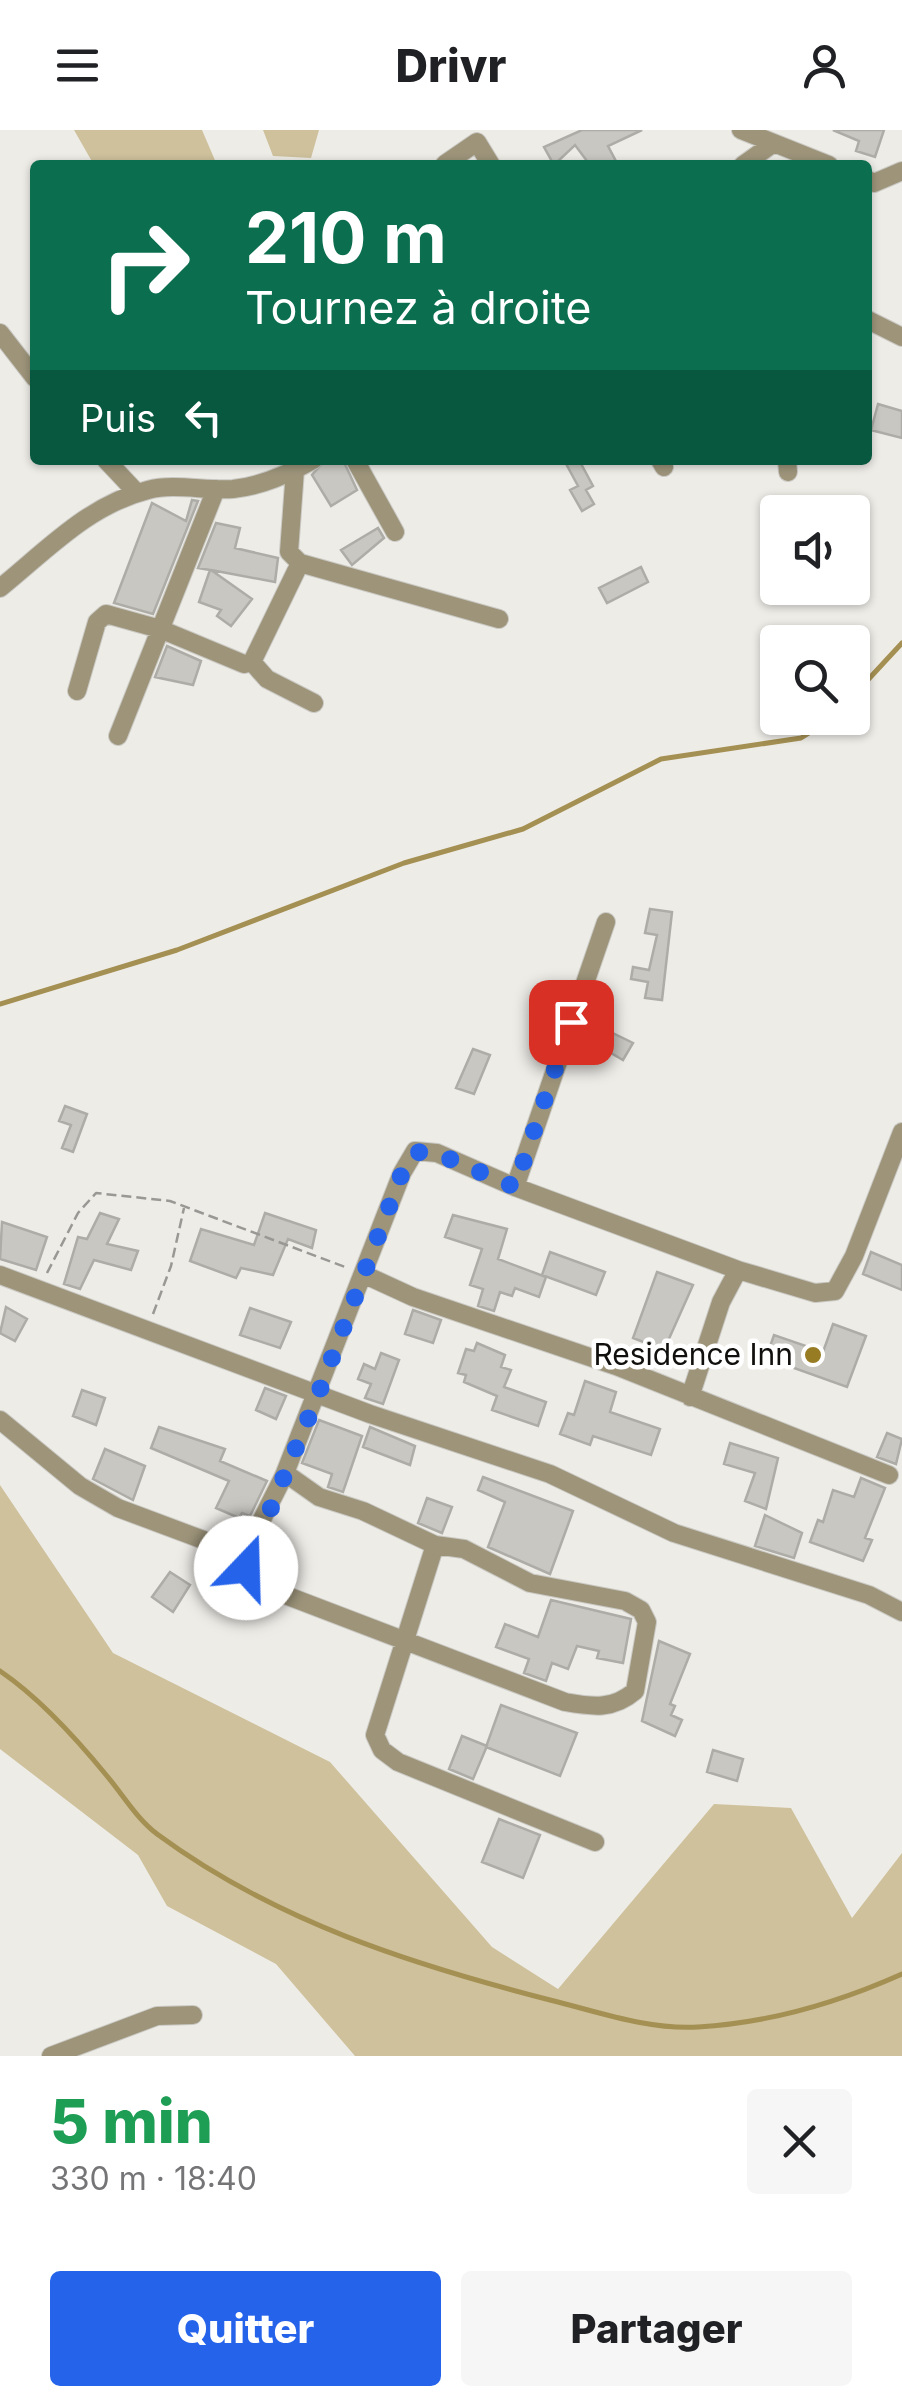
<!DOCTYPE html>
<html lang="fr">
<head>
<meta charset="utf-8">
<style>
  :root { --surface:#fff; --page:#f6f6f6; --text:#202124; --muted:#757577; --accent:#2563eb }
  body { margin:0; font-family:Inter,sans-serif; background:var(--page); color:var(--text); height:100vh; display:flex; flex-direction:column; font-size:38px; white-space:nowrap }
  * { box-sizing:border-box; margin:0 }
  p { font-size:32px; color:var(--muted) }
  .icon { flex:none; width:55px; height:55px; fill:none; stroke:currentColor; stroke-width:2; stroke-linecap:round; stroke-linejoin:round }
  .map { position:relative; height:1926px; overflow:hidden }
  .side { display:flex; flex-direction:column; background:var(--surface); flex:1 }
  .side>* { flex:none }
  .guide { position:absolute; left:30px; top:30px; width:842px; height:305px; border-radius:10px; box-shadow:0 2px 8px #0004; background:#0b6e4f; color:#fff; overflow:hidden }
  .controls { position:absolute; left:760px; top:365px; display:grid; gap:20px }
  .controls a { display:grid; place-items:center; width:110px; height:110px; border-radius:10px; background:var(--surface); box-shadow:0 2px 8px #0004; font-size:50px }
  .pin { position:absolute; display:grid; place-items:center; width:85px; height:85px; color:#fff; margin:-42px; border-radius:20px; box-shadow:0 5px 15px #0006 }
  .me { position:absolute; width:110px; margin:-55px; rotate:21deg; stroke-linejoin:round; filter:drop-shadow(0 0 8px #0008) }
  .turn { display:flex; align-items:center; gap:35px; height:210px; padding:0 50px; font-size:45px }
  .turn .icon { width:130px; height:130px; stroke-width:2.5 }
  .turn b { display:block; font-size:70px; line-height:85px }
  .then { display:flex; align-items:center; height:95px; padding:0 50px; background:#0003; gap:20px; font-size:38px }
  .round { display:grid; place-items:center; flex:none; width:105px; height:105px; border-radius:10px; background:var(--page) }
  .summary { display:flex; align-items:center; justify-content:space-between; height:170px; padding:0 50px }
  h1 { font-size:60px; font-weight:800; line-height:75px; color:#1e9e55 }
  .cta { display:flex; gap:20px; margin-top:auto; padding:20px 50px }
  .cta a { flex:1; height:115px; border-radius:10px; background:var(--accent); color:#fff; font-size:40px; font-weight:800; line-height:115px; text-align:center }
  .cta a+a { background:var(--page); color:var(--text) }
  header { display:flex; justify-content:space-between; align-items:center; height:130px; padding:0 50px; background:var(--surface); font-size:45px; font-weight:800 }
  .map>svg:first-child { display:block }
</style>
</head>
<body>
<header><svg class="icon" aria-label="menu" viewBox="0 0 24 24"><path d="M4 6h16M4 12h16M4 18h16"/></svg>Drivr<svg class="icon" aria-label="person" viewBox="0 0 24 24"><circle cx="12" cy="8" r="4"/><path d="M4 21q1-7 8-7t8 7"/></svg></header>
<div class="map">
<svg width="902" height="1926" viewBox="0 0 902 1926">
  <rect width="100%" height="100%" fill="#eeece7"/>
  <path fill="#cec19c" d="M74,0H202L217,35H94Z
    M263,0H319L311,28L273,26Z
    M0,1355L113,1523L330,1632L492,1817L558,1859L714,1674L791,1678L852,1788L902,1723V1926H355L276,1834L167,1776L138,1725L0,1619Z"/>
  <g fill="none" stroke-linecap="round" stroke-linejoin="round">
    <path stroke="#a59053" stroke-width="5" d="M852,567L902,513
      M0,874L177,820L404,733L523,699L661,629L801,608L833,588
      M0,1541C40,1568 76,1608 107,1646C123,1665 137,1689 157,1704C275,1791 410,1834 550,1870C599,1882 648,1900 698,1897C769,1893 837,1873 902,1844"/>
  </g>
  <path fill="#c8c7c1" stroke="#aeaca7" stroke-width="2.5" d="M582,0H642L608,16L618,35H590L575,15L554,35L544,17Z
    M833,0H884L875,27L856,21L859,11Z
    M878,274L902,281V308L871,300Z
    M325,330H343L357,360L331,376L312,345Z
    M564,330H579L593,356L586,360L594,374L582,381L570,360L578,356Z
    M192,370L198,371L153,484L114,473L152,373L186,391Z
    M216,393L240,398L235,418L278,428L275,452L211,440L252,469L231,496L217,486L221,480L199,472L210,440L198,438Z
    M378,398L384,408L352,435L341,420Z
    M641,437L648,452L607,473L599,458Z
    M167,516L201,531L193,555L155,547Z
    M650,779L672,782L662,870L645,868L648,852L631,849L633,837L649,840L657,805L645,803Z
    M586,890L633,913L623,930L592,912L579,910Z
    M473,919L490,925L474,964L456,958Z
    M65,976L87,984L73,1022L62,1018L71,995L59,991Z
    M100,1083L119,1089L107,1114L138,1121L131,1140L94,1130L80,1159L64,1154L78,1107L87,1109Z
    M265,1083L316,1100L312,1118L288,1109L273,1145L241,1138L236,1148L190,1131L201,1099L254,1115Z
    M453,1085L507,1099L498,1129L546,1147L539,1167L515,1158L512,1166L500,1162L494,1181L478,1176L483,1159L470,1155L482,1119L445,1107Z
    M2,1092L47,1107L36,1140L0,1129Z
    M550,1122L605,1142L596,1165L542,1145Z
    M871,1122L902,1135V1160L863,1144Z
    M657,1142L693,1155L664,1220L633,1208Z
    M6,1177L27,1189L15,1211L0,1203Z
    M250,1178L291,1192L280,1218L240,1205Z
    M413,1180L441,1190L433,1213L405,1204Z
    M833,1194L866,1206L847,1257L766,1228L774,1205L823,1222Z
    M477,1213L505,1225L501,1237L511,1240L504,1257L546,1272L538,1296L492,1280L497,1266L464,1252L466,1245L458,1243L466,1219L474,1221Z
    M381,1223L399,1230L383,1274L365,1268L371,1254L358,1249L364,1234L375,1239Z
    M585,1251L616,1262L610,1282L660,1299L651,1325L593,1306L590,1315L560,1304L568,1283L574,1285Z
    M265,1258L286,1266L276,1289L256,1280Z
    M82,1260L105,1268L96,1295L73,1286Z
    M319,1290L362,1306L343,1362L328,1357L332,1344L302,1333Z
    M159,1297L225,1319L220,1331L267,1351L250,1386L242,1383L239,1388L216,1378L229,1351L151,1318Z
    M370,1297L415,1316L410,1335L363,1317Z
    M887,1303L902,1309L896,1334L877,1327Z
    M730,1313L778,1328L766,1379L745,1371L755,1343L724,1334Z
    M105,1319L145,1336L133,1370L93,1349Z
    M483,1347L573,1381L550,1444L488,1417L505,1372L478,1360Z
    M861,1348L885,1358L865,1408L872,1410L863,1431L810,1412L818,1390L823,1392L833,1360L854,1367Z
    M427,1368L452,1377L442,1403L418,1393Z
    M765,1385L802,1403L794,1428L755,1416Z
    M170,1442L190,1455L173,1482L152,1467Z
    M551,1470L631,1489L623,1533L597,1528L599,1521L577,1516L568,1539L552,1533L546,1551L524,1543L529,1529L496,1517L505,1494L538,1507Z
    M659,1511L690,1524L670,1574L675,1576L671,1585L682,1590L675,1606L642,1591Z
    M501,1575L577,1603L560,1646L486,1617Z
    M462,1606L487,1616L473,1649L449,1639Z
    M713,1620L743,1629L737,1651L707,1642Z
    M499,1689L540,1705L523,1748L482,1732Z"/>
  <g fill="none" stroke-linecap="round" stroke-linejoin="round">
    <defs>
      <path id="minor" d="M741,0L829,35
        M445,34L477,12L491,35
        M743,35L771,15
        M868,50L874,53L902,41
        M868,190L902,207
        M0,203L35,248
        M106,330L137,363
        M355,330L395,402
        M660,330L664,337
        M787,330L788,342
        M295,340L289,422L300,433L499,489
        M0,458C46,421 88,375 148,360C174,353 205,361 233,359C262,356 288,344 313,330
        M252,532L267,549L314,573
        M77,561L97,492L106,484L160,499L244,534L252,532L300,433
        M118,606L216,359
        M515,1057L738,1140
        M363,1144L413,1167L616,1236L889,1345
        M0,1145L370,1284L550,1344L674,1403L869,1465L902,1482
        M690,1267L721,1172L738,1140L815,1163L835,1161L854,1126L902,1002
        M0,1290L80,1356L118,1378L249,1427
        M285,1343L319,1367L363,1381L435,1415L464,1419L530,1453L625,1471L641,1480L647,1492L635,1561C613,1580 593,1577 565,1572L251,1452C239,1420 272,1373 285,1343Z
        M285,1343L402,1043L415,1021L437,1023L515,1057L606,792
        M435,1415L375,1605L382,1620L398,1632L595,1712
        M51,1926L157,1886L193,1885"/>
    </defs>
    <use href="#minor" stroke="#cac9c4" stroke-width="20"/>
    <path stroke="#999894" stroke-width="2.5" stroke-dasharray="10 5" stroke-linecap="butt" d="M47,1143L78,1083L96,1063L170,1071L345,1137
      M153,1184L171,1136L184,1078"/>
    <use href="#minor" stroke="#9d947a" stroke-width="18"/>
  </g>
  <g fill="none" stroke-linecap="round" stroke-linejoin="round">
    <path stroke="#2563eb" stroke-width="18" stroke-dasharray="0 32.4" d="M246,1438L318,1265L402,1043L415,1022L436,1023L515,1057L571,892"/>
  </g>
  <circle fill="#977c24" stroke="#fff" stroke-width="4" cx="813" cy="1225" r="10"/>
  <g text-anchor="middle" stroke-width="9" stroke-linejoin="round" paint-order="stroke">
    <g font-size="30" fill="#100f0d" stroke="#fff" text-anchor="end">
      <text x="793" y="1235">Residence Inn</text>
    </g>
  </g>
</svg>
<div class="controls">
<a><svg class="icon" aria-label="sound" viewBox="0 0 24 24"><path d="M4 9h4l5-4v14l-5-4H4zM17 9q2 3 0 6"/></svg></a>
<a><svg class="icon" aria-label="search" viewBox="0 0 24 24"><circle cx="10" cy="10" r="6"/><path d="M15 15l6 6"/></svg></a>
</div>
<div class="pin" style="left:571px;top:892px;background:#d93025"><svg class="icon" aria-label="arrive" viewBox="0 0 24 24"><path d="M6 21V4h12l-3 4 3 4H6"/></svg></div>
<svg class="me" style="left:246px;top:1438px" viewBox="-20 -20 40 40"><circle r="19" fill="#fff"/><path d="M0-13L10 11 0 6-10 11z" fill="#2563eb"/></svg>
<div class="guide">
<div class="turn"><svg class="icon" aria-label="right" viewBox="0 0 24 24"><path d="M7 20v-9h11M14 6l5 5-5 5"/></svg><div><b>210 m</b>Tournez à droite</div></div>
<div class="then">Puis<svg class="icon" aria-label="left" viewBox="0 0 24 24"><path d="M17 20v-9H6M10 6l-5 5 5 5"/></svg></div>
</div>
</div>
<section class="side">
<div class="summary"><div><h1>5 min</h1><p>330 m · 18:40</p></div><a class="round"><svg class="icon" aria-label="close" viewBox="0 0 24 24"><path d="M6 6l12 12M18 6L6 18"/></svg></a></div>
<div class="cta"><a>Quitter</a><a>Partager</a></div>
</section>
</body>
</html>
